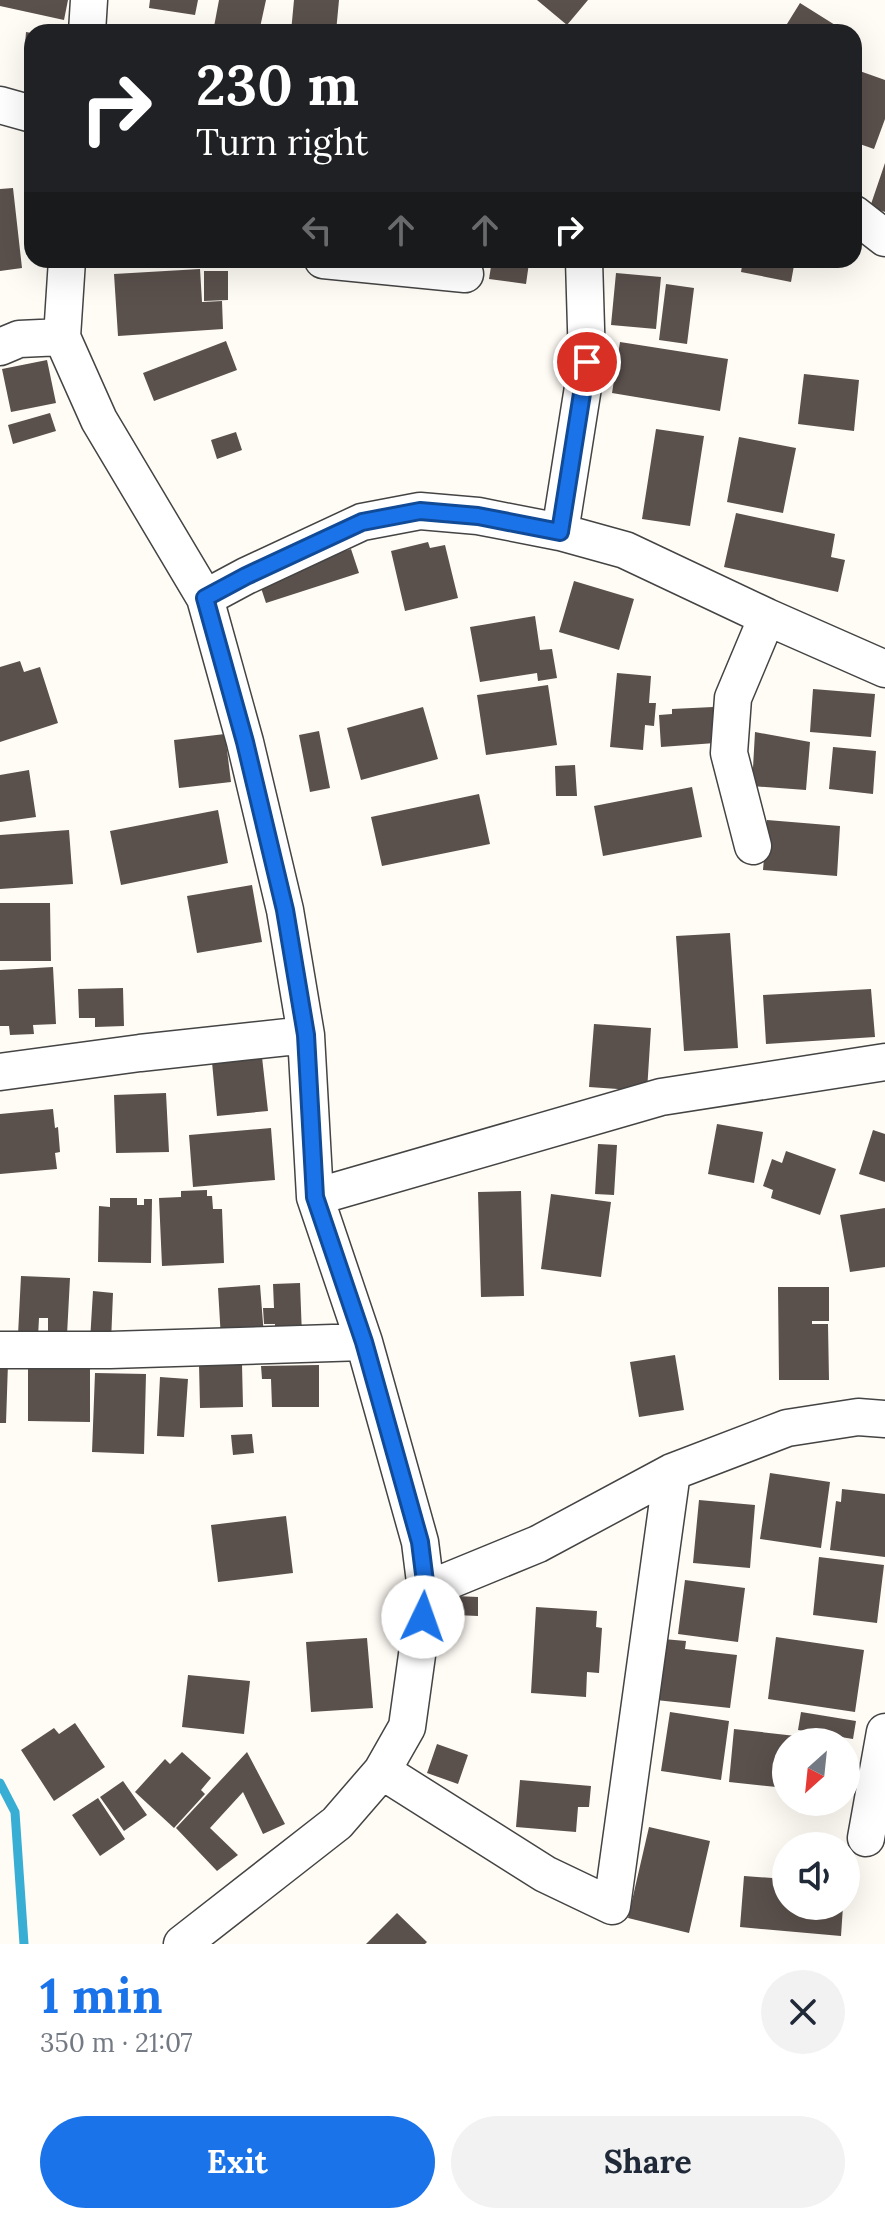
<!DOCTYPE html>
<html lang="en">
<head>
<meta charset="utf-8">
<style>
  :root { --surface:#fff; --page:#f2f2f3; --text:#1f2937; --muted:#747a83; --accent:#1a73e8 }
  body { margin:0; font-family:Lora,serif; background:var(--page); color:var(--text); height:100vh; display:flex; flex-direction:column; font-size:30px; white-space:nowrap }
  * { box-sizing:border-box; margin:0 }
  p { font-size:26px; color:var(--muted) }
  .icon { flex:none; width:44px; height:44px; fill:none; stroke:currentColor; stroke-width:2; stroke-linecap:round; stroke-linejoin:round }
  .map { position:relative; height:1944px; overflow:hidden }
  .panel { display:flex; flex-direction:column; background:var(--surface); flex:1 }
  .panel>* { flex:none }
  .banner { position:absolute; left:24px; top:24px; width:838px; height:244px; border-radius:24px; box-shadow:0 8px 32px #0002; background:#202124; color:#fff; overflow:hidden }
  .needle { width:52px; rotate:207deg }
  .tools { position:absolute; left:772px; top:1728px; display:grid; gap:16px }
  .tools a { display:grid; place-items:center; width:88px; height:88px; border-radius:50%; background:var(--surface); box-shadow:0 8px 32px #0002; font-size:40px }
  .pin { position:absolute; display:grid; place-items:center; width:68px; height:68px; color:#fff; margin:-34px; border:4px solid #fff; border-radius:50%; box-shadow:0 2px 8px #0007 }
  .me { position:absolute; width:88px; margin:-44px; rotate:3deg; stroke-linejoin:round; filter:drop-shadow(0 0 6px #0008) }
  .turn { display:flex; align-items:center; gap:28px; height:168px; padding:0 40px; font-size:36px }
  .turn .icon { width:104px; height:104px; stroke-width:2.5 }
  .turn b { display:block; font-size:56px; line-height:68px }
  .lanes { display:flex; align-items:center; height:76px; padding:0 40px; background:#0003; justify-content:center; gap:40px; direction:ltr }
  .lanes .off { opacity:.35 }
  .round { display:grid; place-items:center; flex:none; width:84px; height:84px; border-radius:42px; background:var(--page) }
  .headline { display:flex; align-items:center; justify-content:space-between; height:136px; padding:0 40px }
  h1 { font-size:48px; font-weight:700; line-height:60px; color:var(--accent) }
  .primary-button { display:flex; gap:16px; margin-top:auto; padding:16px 40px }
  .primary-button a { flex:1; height:92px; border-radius:48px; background:var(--accent); color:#fff; font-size:32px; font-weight:700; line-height:92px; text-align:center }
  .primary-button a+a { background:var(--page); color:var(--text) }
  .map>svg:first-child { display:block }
</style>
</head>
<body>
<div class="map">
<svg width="885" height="1944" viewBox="0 0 885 1944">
  <rect width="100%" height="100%" fill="#fffbf5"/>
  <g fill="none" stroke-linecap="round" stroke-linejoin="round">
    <path stroke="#39aed4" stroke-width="9" d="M0,1783L15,1812L24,1944"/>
  </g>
  <path fill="#5a504c" d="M0,0H68L64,20L0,6Z
    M150,0H198L195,15L149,8Z
    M219,0H266L259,32H213Z
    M294,0H339L336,32H291Z
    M537,0H588L567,25Z
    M800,3L843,30L842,32H782Z
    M26,32L32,33V57H24Z
    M854,69L885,80V119L874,149L854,142Z
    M885,163V212L870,207Z
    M13,188L22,268L0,271V189Z
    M492,260L529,263L526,284L489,279Z
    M743,260H795L791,282L741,272Z
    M200,269L202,302L222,301L223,329L118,336L114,274Z
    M204,271H228V300L204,301Z
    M616,273L661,277L656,329L611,325Z
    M666,284L694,288L687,344L659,340Z
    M226,341L237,370L154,401L143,373Z
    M620,342L728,359L720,411L612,393Z
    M47,360L56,403L11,412L2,369Z
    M804,374L859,380L854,431L798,424Z
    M50,413L56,431L13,444L8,425Z
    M656,429L704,436L690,526L642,519Z
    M236,432L242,450L217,459L211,440Z
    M739,437L796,448L783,513L727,502Z
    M736,513L835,534L831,557L845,560L838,592L724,567Z
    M428,542L430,548L445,545L458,598L405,611L391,551Z
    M351,549L359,573L266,603L258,579Z
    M574,581L634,599L619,650L559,632Z
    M535,616L540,650L552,649L557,678L538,681L537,673L480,682L470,627Z
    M20,661L24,672L40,667L58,723L0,742V667Z
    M617,673L651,676L649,703H656L654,726L645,725L643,750L610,747Z
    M548,685L557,745L486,755L477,695Z
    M813,689L875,694L871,737L810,732Z
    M423,707L438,759L361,780L347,728Z
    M713,707L715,743L661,747L659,715L672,714V709Z
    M319,731L330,788L310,792L299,735Z
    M755,732L810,742L806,790L752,786Z
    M225,734L231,782L179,788L174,740Z
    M833,747L876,751L873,794L829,789Z
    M575,765L577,796H556L555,766Z
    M29,770L36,817L0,822V775Z
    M692,787L702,837L603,856L594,806Z
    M479,794L490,844L382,866L371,817Z
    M218,810L228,863L121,885L110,831Z
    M767,820L840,826L837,876L763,870Z
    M69,830L73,884L0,889V835Z
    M252,885L262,942L197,953L187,896Z
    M0,903H50L51,961H0Z
    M730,933L738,1048L684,1051L676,936Z
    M53,967L56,1024L33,1025L34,1034L10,1035L9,1026H0V970Z
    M123,988L124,1026L95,1027V1018H79L78,989Z
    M871,989L875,1037L766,1044L763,995Z
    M594,1024L651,1028L647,1091L589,1087Z
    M262,1057L268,1111L217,1116L212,1062Z
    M166,1093L169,1152L116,1153L114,1095Z
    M53,1109L55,1128L58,1127L60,1152L55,1153L57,1169L0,1174V1114Z
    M717,1124L763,1132L754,1183L708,1174Z
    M271,1128L275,1180L193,1187L189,1135Z
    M873,1130L885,1134V1182L859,1174Z
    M598,1144L617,1145L614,1195L595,1194Z
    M786,1151L836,1169L820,1215L771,1198L773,1190L763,1186L772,1159L782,1163Z
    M207,1190V1196H212L213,1209H222L224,1263L162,1266L159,1198L181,1197V1191Z
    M521,1191L524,1296L481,1297L478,1192Z
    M551,1194L611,1202L601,1277L541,1269Z
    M110,1198H137V1205H144V1199H152L151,1263L98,1262L99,1206L110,1207Z
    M885,1208V1267L850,1272L840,1215Z
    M21,1276L70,1278L67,1335L48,1334V1318H39L38,1337L18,1335Z
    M300,1283L302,1336L275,1337V1324H264L263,1308H274L273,1284Z
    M260,1285L264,1336L221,1339L218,1288Z
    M778,1287H829V1321H812V1324H828L829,1380H779Z
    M93,1291L113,1293L111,1342L90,1341Z
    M675,1355L684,1410L639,1417L630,1362Z
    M0,1363H8L6,1423H0Z
    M28,1364L90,1365V1422L28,1421Z
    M199,1364H242L243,1407L200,1408Z
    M319,1365V1407H272L271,1379H262L261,1366Z
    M95,1373L146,1374L144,1454L92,1452Z
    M160,1377L188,1379L184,1437L157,1436Z
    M252,1434L254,1453L233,1455L231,1435Z
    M770,1473L830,1482L821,1548L760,1539Z
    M842,1489L885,1494V1557L830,1550L836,1501L841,1502Z
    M699,1500L755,1505L750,1568L693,1563Z
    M286,1516L293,1573L218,1582L211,1525Z
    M819,1557L884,1565L877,1623L813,1615Z
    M685,1580L745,1588L738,1642L678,1634Z
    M455,1596L478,1597V1616L455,1615Z
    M536,1607L597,1611L596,1627L602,1628L599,1673L587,1672L586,1697L531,1693Z
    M776,1637L864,1650L855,1712L768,1699Z
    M367,1638L373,1708L311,1712L306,1642Z
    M663,1639L686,1641L685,1649L737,1655L730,1708L656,1700Z
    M188,1675L250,1681L244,1734L182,1727Z
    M670,1712L729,1721L721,1780L661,1771Z
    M801,1712L856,1721L853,1739L798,1730Z
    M75,1723L105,1767L54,1801L21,1750L54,1728L59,1734Z
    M734,1729L832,1740V1742H786V1788L729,1782Z
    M437,1744L468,1755L458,1784L427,1773Z
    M182,1752L211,1778L201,1790L205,1794L174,1828L135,1792L165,1759L170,1764Z
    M247,1752L285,1824L263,1834L243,1792L210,1828L238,1855L217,1871L176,1828Z
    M520,1780L591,1786L589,1807H578L576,1832L516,1827Z
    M123,1781L147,1815L124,1831L100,1797Z
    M98,1798L125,1839L100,1856L72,1815Z
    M649,1827L710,1841L689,1933L628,1918Z
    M744,1876L786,1879V1906H843L841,1936L740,1927Z
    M397,1913L427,1942L425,1944H366Z"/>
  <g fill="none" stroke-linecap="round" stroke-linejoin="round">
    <defs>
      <path id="minor" d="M87,32L89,0
        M0,105L32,114
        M854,214L885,238
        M67,260L62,337L99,420L205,598L245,742L285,910L306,1035L315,1197L364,1342L420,1542L426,1590L407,1727L382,1771L337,1823L182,1944
        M323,260L465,274
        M0,347L19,339L62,337
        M560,532L587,362L584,260
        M205,598L246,576L362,522L420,511L478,516L560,532L625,550L767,617L885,669
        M753,846L729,753L733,698L767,617
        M0,1072L140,1053L306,1035
        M315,1197L661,1097L885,1062
        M0,1350H110L364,1342
        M426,1590L538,1544L672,1472L787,1428L858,1417L885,1419
        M382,1771L545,1874L612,1906L672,1472
        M866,1838L885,1732"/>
    </defs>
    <use href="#minor" stroke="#444" stroke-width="39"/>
    <use href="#minor" stroke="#fff" stroke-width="36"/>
  </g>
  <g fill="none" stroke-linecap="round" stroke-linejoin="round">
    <defs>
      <path id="route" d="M423,1617L426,1590L420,1542L364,1342L315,1197L306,1035L285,910L245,742L205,598L246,576L362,522L420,511L478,516L560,532L587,362"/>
    </defs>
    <use href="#route" stroke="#114b97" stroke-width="20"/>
    <use href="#route" stroke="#1a73e8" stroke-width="14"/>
  </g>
</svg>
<div class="tools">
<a><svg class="needle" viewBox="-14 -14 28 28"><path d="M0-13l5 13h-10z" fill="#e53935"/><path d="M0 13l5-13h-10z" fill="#747a83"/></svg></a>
<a><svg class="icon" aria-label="sound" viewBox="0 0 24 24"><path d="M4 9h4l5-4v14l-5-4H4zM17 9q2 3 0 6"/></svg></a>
</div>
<div class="pin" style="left:587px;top:362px;background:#d93025"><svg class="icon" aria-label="arrive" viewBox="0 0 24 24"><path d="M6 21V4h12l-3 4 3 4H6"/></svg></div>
<svg class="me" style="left:423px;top:1617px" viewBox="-20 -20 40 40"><circle r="19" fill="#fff"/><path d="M0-13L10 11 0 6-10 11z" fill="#1a73e8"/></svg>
<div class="banner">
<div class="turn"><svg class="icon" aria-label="right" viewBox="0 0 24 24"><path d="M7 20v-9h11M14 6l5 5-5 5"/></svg><div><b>230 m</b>Turn right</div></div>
<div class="lanes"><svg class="icon off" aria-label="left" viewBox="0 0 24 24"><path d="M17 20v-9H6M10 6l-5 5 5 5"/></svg><svg class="icon off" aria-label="ahead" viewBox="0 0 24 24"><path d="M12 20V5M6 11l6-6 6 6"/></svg><svg class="icon off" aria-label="ahead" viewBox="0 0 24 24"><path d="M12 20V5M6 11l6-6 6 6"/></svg><svg class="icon" aria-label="right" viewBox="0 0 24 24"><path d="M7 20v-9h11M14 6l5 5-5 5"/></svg></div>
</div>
</div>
<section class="panel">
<div class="headline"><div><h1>1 min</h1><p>350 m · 21:07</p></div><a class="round"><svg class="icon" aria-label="close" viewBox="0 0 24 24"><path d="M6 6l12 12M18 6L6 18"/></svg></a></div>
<div class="primary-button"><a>Exit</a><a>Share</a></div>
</section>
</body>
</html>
